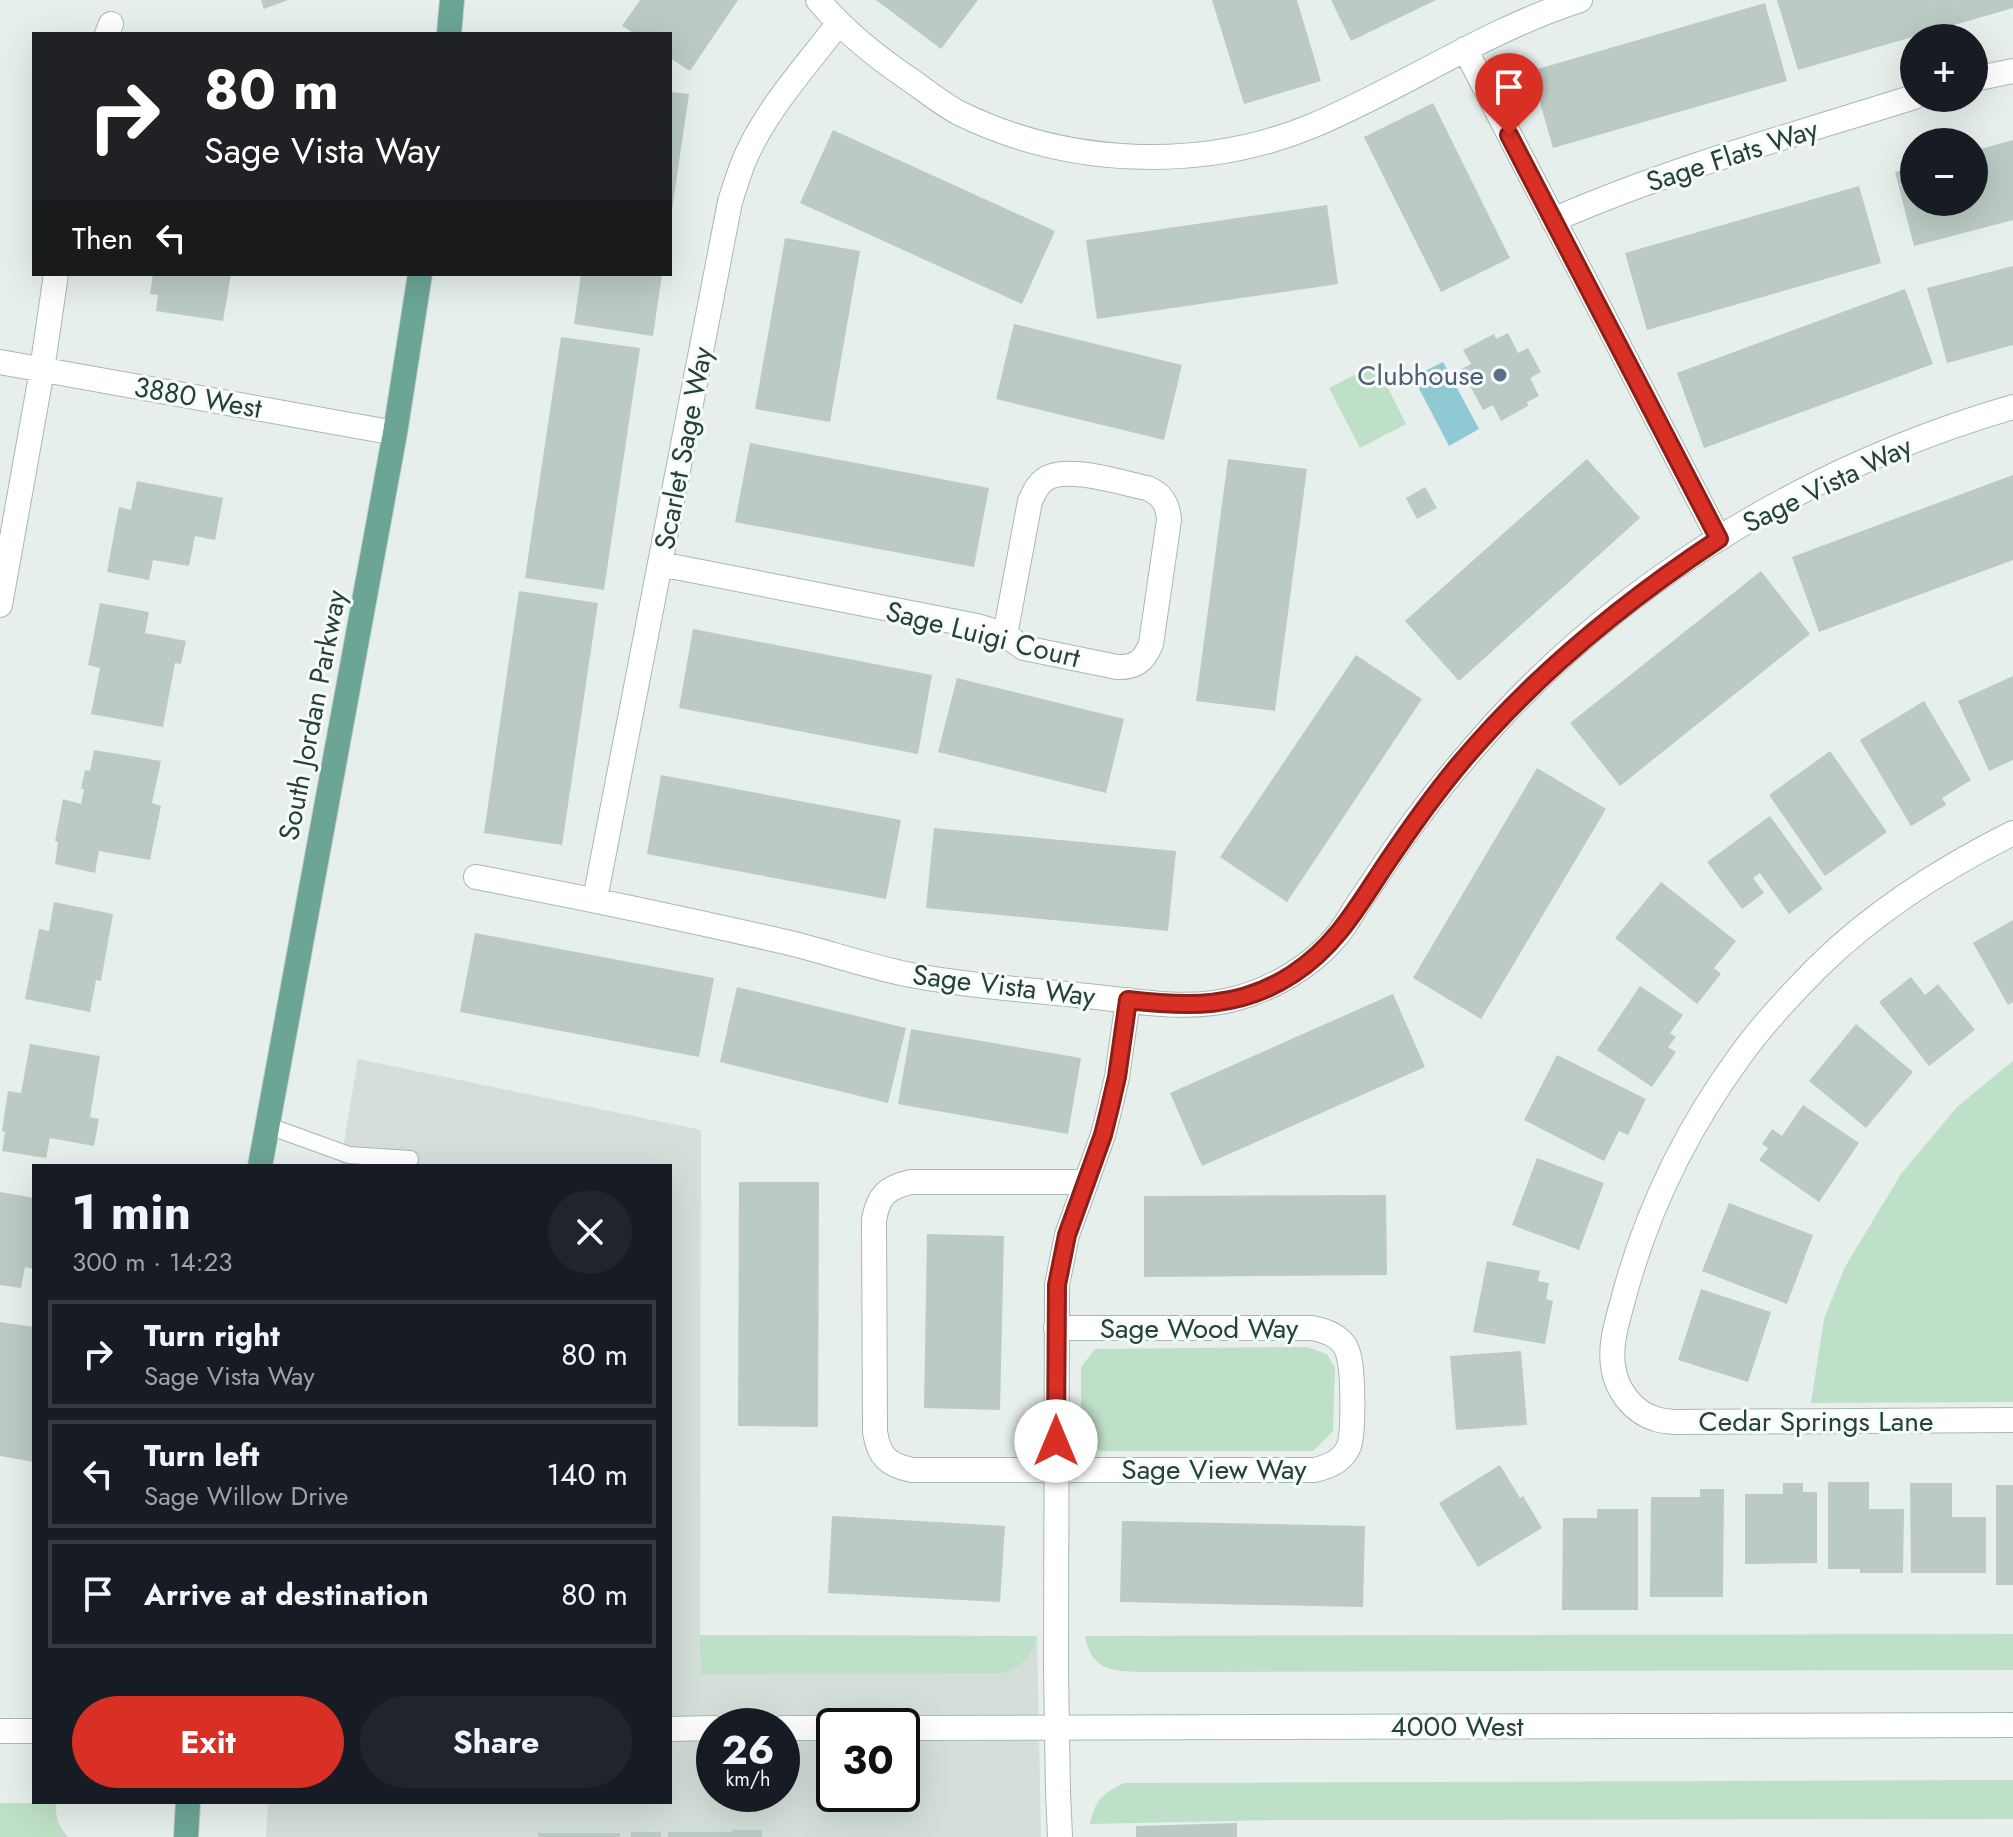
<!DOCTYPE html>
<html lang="en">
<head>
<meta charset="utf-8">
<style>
  :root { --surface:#171b24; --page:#20242c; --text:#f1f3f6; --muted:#9ea1a6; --line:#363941; --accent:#d93025 }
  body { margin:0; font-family:Jost,sans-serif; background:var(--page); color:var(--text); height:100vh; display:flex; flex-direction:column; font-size:30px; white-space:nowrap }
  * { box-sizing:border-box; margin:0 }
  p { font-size:26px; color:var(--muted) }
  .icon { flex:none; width:44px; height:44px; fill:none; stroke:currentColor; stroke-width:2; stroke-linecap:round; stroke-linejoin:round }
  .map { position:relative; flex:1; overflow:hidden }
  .side { position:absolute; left:32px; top:1164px; width:640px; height:640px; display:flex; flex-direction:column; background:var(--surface); border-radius:0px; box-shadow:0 8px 32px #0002 }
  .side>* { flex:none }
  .guide { position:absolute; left:32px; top:32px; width:640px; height:244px; border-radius:0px; box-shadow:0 8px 32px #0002; background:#202124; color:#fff; overflow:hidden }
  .controls { position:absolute; left:1900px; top:24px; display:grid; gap:16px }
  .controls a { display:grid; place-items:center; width:88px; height:88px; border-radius:50%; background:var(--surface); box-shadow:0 8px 32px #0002; font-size:40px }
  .speed { position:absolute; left:696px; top:1708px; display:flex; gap:16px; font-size:40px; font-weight:700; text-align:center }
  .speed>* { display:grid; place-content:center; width:104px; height:104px; border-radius:50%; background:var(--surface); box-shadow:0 8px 32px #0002; line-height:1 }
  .speed small { font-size:20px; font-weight:400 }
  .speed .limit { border:4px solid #111; border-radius:12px; background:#fff; color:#111 }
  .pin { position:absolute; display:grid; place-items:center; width:68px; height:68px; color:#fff; margin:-82px -34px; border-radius:50% 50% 50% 0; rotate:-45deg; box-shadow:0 0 8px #0007 }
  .pin .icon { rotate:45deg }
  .me { position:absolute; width:88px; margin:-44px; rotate:0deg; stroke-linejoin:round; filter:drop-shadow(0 0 6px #0008) }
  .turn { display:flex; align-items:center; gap:28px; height:168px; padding:0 40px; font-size:36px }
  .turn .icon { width:104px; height:104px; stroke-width:2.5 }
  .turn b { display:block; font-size:56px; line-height:68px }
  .then { display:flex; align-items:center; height:76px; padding:0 40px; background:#0003; gap:16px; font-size:30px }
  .round { display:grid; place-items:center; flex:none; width:84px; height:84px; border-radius:42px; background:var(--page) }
  .head { display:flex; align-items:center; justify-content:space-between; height:136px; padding:0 40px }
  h1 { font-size:48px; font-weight:700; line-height:60px }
  .button { display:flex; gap:16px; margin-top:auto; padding:16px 40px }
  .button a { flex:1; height:92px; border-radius:48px; background:var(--accent); color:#fff; font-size:32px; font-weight:700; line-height:92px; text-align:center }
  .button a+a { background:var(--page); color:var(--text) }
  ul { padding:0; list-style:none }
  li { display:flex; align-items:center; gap:24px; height:108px; margin:0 16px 12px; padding:0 24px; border:4px solid var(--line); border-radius:0px }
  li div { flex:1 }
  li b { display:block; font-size:30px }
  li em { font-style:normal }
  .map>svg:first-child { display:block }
</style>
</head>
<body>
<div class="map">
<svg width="2013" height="1837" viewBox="0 0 2013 1837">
  <rect width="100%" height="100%" fill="#e6efeb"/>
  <path fill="#d4dfda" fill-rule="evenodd" d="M358,1059L701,1130L700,1635L1037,1636L1041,1837H266L268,1802H670V1166H340ZM714,1726H782V1794H714ZM834,1726H902V1794H834Z"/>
  <path fill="#bfe0c8" d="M1376,364L1406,424L1360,448L1329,388Z
    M2013,1061V1402L1811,1403L1824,1319L1845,1267L1901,1174L1958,1106Z
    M1307,1347L1327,1354L1335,1368L1333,1431L1313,1451H1100L1081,1432V1367L1095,1349Z
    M2013,1634V1670L1141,1672C1111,1671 1091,1670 1085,1636Z
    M700,1635L1037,1636C1030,1658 1025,1664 1003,1673L701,1674Z
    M2013,1780V1819L1277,1820L1090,1824C1095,1800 1102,1794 1124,1783Z
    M0,1803H56C55,1817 59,1827 68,1837H0Z"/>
  <path fill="#8ec9d4" d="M1443,362L1479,429L1449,446L1413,377Z"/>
  <path fill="#bbcac4" d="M261,0H288L264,9Z
    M640,0H738L690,71L670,58V34H635L622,26Z
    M876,0H978L941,49Z
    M1212,0H1297L1321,81L1244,104Z
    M1331,0H1436L1351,41Z
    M1777,0H2013V8L1798,70Z
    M1765,3L1787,81L1553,148L1531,71Z
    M670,92L689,94L672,210H670Z
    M1433,103L1510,258L1441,292L1364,137Z
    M833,130L1055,231L1022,304L800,203Z
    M2013,140V220L1914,246L1895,172L1914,167V202H1974V151Z
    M1859,186L1881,263L1647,330L1625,253Z
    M1327,205L1338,284L1097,319L1086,240Z
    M785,238L860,251L830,422L755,409Z
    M2013,266V345L1947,363L1927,288Z
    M153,274H231L223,321L156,311L158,295L150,294Z
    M581,274H662L653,336L574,324Z
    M1905,289L1933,364L1704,448L1677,373Z
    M1014,324L1182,365L1164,440L996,399Z
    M1508,333L1518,353L1528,348L1541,372L1530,378L1539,396L1527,402L1528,406L1501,421L1493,405L1483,410L1461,369L1471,364L1463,350L1494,334L1496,339Z
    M561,337L640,348L604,590L525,578Z
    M750,443L989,488L974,567L735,522Z
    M1228,459L1307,469L1275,711L1196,701Z
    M1587,459L1640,518L1459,681L1405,621Z
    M2013,475V560L1819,632L1792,557Z
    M137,481L223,498L215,540L195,536L189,566L153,560L149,580L107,572L119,507L131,510Z
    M1425,487L1437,508L1417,519L1406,498Z
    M1761,571L1810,634L1620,786L1570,723Z
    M519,591L598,603L562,845L484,833Z
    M100,603L149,612L145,633L186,641L181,664L175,663L163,727L91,714L100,668L88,665Z
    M693,629L932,675L918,754L679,708Z
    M1356,655L1422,699L1287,902L1220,857Z
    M2013,676V760L1989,771L1958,701Z
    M957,678L1124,719L1106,793L938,752Z
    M1924,701L1971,780L1942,798L1946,805L1911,826L1860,740Z
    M94,750L161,761L152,803L161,806L150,860L99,851L95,873L55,864L58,842L55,841L63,799L81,804L84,789H81L85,770L90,771Z
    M1830,751L1887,832L1825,876L1769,795Z
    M1537,768L1606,809L1481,1019L1413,978Z
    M661,775L901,820L886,899L647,854Z
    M1770,816L1823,889L1789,914L1760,873L1753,878L1764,893L1742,909L1707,862Z
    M934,828L1176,851L1168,931L926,908Z
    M1661,882L1736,941L1714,968L1721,974L1697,1004L1615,938Z
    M54,902L113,914L101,981L96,980L90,1012L25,999L39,929L49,931Z
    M2013,920V1002L2008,1005L1973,943Z
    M475,933L714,978L699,1057L460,1012Z
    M1911,977L1925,995L1938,984L1975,1030L1929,1066L1879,1002Z
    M1640,986L1683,1015L1670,1033L1676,1037L1668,1047L1676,1052L1652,1087L1597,1050Z
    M737,987L906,1028L888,1103L720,1062Z
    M1393,994L1425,1067L1202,1166L1170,1093Z
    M1856,1024L1913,1072L1866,1128L1809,1081Z
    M911,1029L1081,1058L1068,1134L898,1104Z
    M30,1044L100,1056L90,1117L99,1119L94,1146L50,1138L46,1158L2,1151L5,1132L2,1131L8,1091L21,1093Z
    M1557,1055L1646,1099L1628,1135L1619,1131L1604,1161L1524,1120Z
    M1803,1105L1859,1143L1819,1202L1759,1160L1768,1148L1762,1144L1772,1129L1782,1136Z
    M1537,1158L1604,1183L1579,1250L1512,1225Z
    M739,1182H819L818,1427L738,1426Z
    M0,1192L34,1198V1269L25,1267L21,1288L0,1285Z
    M1386,1195L1387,1275L1144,1277V1196Z
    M1729,1203L1813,1235L1787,1304L1702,1271Z
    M927,1234L1004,1236L1000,1410L924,1408Z
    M1487,1261L1540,1271L1538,1281L1549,1283L1546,1299L1553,1301L1545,1344L1473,1332Z
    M1701,1289L1771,1312L1748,1382L1678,1360Z
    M0,1322L34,1327V1462L0,1456Z
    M1521,1351L1527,1425L1456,1430L1450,1356Z
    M1500,1465L1520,1498L1523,1496L1542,1528L1478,1567L1439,1503Z
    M1828,1482H1869V1509H1904L1903,1573H1860V1569H1828Z
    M1783,1483H1803V1492H1817V1563L1745,1564V1494H1783Z
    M1910,1483H1952V1517H1986V1573H1911Z
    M1996,1485H2013V1585H1996Z
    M1700,1489H1724L1723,1597H1650L1651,1497H1700Z
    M1597,1509H1638V1610H1562L1563,1518H1597Z
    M832,1516L1005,1526L1000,1602L828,1593Z
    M1122,1521L1365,1526L1363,1607L1120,1602Z
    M1237,1823V1837H1136V1826Z
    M732,1830H762V1837H668V1832H732Z
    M631,1832H661V1837H631Z
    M538,1833H620V1837H538Z"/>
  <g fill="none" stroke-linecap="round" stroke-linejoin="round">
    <defs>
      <path id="lane" d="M266,1125L349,1155L410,1159"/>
      <path id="street" d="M818,0C844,31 875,56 909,79C925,90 942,104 959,113C1067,166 1200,172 1312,126C1403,88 1486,30 1580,0
        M107,34L111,24
        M1465,49L1719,539
        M1974,79L2013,71
        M1553,220C1670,169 1793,135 1914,97
        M0,362L395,433
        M660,564L977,626L1005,635L1024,648L1117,667C1135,668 1144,661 1151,644L1169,520C1168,504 1162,494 1147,488C1122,483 1064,464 1044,480C1037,485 1034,493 1030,501L1005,635
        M0,605L42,370L56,274
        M2013,833C1943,868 1876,910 1819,966C1791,994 1763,1024 1740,1056C1686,1130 1646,1212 1623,1300C1617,1322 1610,1343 1613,1366C1616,1389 1632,1412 1656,1419C1661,1421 1668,1421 1674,1422L2013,1420
        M476,877C581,897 686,919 790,943C830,953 870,967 911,975C969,986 1029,990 1087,996C1137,1001 1189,1012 1238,998C1274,988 1310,967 1335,938C1345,927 1352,913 1360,901C1380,872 1399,841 1421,813C1445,780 1473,748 1501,717C1638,570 1820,463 2013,407
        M595,899L730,202C735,186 740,169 747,154C769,106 807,65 838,24
        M1056,1328H1312C1323,1330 1333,1333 1341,1341C1345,1345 1348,1352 1349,1357C1353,1373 1354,1431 1349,1446C1343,1461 1329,1467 1314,1470H912C888,1465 879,1457 875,1432L874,1220C878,1196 887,1187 911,1182H1085
        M1060,1837L1058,1792L1056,1669L1057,1285L1067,1235L1103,1135L1110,1107L1117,1077L1128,1000"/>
      <path id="secondary" d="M782,1728H834
        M902,1728L2013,1725
        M670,1729L714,1728
        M0,1731H34"/>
      <path id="primary" d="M449,34L452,0
        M260,1166L395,433L420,274
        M186,1837L188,1802"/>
    </defs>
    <use href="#lane" stroke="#a8b8b2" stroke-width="18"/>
    <use href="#street" stroke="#a8b8b2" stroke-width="26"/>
    <use href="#secondary" stroke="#a4bbb3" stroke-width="26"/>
    <use href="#primary" stroke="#c2cac8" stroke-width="26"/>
    <use href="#lane" stroke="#fff" stroke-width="16"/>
    <use href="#street" stroke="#fff" stroke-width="24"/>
    <use href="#secondary" stroke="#fff" stroke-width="24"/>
    <use href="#primary" stroke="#6aa596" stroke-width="24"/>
  </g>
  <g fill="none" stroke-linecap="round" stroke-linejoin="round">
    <defs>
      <path id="route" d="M1056,1441L1057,1285L1067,1235L1103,1135L1110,1107L1117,1077L1128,1000C1188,1007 1240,1009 1293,974C1336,946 1358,906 1386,864C1409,830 1432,797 1458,766C1533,676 1622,603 1719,539L1509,135"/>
    </defs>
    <use href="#route" stroke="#8d1f18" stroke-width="20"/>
    <use href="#route" stroke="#d93025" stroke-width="14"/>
  </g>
  <circle fill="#5c6f8a" stroke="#f7fbf9" stroke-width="3" cx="1500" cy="375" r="8"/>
  <g text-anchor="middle" stroke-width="6" stroke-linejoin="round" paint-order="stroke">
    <g font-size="28" fill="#24423a" stroke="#f7fbf9">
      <text transform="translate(1732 155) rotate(-18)" y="10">Sage Flats Way</text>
      <text transform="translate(198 397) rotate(10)" y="10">3880 West</text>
      <text transform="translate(683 448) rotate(-79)" y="10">Scarlet Sage Way</text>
      <text transform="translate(1827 484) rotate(-26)" y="10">Sage Vista Way</text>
      <text transform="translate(983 634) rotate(14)" y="10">Sage Luigi Court</text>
      <text transform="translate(312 715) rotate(-79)" y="10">South Jordan Parkway</text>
      <text transform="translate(1004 985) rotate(7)" y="10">Sage Vista Way</text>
      <text x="1199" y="1338">Sage Wood Way</text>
      <text x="1816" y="1431">Cedar Springs Lane</text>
      <text x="1214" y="1479">Sage View Way</text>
      <text x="1457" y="1736">4000 West</text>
    </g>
    <g font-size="28" fill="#4e5e75" stroke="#f7fbf9" text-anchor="end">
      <text x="1484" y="385">Clubhouse</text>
    </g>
  </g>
</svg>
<div class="controls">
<a>+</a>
<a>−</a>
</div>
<div class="speed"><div>26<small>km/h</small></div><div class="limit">30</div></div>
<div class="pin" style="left:1509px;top:135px;background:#d93025"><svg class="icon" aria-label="arrive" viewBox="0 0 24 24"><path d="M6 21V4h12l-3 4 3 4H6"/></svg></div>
<svg class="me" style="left:1056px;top:1441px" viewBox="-20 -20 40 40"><circle r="19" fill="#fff"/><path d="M0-13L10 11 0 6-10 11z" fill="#d93025"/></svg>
<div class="guide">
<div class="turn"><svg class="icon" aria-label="right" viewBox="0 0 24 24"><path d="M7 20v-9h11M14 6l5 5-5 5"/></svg><div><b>80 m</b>Sage Vista Way</div></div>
<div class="then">Then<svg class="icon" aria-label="left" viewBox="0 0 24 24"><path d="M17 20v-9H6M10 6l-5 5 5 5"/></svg></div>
</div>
<section class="side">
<div class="head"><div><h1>1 min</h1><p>300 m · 14:23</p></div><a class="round"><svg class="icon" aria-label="close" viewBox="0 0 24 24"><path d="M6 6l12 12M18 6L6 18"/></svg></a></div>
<ul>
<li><svg class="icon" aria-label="right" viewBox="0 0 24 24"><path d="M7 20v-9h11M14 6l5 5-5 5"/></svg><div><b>Turn right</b><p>Sage Vista Way</p></div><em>80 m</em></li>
<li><svg class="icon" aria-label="left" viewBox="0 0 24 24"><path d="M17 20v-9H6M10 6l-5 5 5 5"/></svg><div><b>Turn left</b><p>Sage Willow Drive</p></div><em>140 m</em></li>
<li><svg class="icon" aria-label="arrive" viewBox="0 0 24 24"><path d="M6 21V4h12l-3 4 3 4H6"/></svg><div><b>Arrive at destination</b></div><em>80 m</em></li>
</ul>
<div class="button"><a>Exit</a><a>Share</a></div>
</section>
</div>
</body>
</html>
